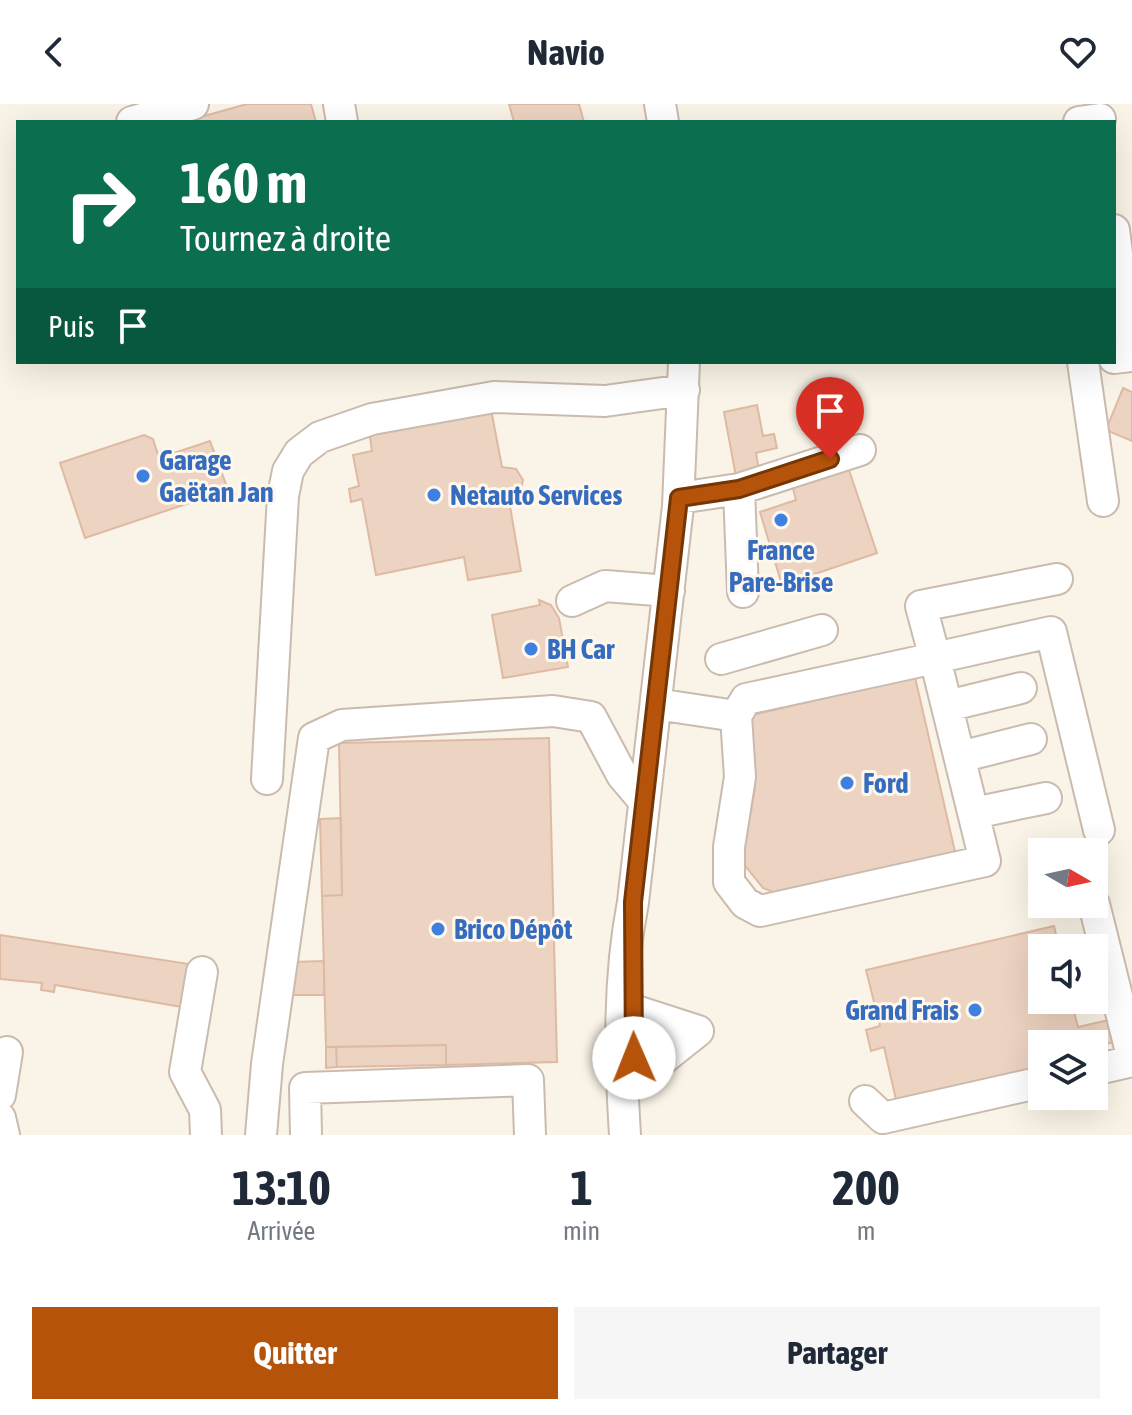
<!DOCTYPE html>
<html lang="fr">
<head>
<meta charset="utf-8">
<style>
  :root { --surface:#fff; --page:#f6f6f7; --text:#1f2937; --muted:#747a83; --accent:#b45309 }
  body { margin:0; font-family:"Asap Condensed",sans-serif; background:var(--page); color:var(--text); height:100vh; display:flex; flex-direction:column; font-size:30px; white-space:nowrap }
  * { box-sizing:border-box; margin:0 }
  p { font-size:26px; color:var(--muted) }
  .icon { flex:none; width:44px; height:44px; fill:none; stroke:currentColor; stroke-width:2; stroke-linecap:round; stroke-linejoin:round }
  .map { position:relative; height:1031px; overflow:hidden }
  .details { display:flex; flex-direction:column; background:var(--surface); flex:1 }
  .details>* { flex:none }
  .guide { position:absolute; left:16px; top:16px; width:1100px; height:244px; border-radius:0px; box-shadow:0 8px 32px #0002; background:#0b6e4f; color:#fff; overflow:hidden }
  .needle { width:52px; rotate:99deg }
  .buttons { position:absolute; left:1028px; top:734px; display:grid; gap:16px }
  .buttons a { display:grid; place-items:center; width:80px; height:80px; border-radius:0px; background:var(--surface); box-shadow:0 8px 32px #0002; font-size:40px }
  .pin { position:absolute; display:grid; place-items:center; width:68px; height:68px; color:#fff; margin:-82px -34px; border-radius:50% 50% 50% 0; rotate:-45deg; box-shadow:0 0 8px #0007 }
  .pin .icon { rotate:45deg }
  .me { position:absolute; width:88px; margin:-44px; rotate:359deg; stroke-linejoin:round; filter:drop-shadow(0 0 6px #0008) }
  .turn { display:flex; align-items:center; gap:28px; height:168px; padding:0 32px; font-size:36px }
  .turn .icon { width:104px; height:104px; stroke-width:2.5 }
  .turn b { display:block; font-size:56px; line-height:68px }
  .then { display:flex; align-items:center; height:76px; padding:0 32px; background:#0003; gap:16px; font-size:30px }
  .eta { display:flex; justify-content:space-evenly; align-items:center; height:136px; text-align:center }
  .eta b { font-size:48px; font-weight:700; line-height:56px }
  .cta { display:flex; gap:16px; margin-top:auto; padding:16px 32px }
  .cta a { flex:1; height:92px; border-radius:0px; background:var(--accent); color:#fff; font-size:32px; font-weight:700; line-height:92px; text-align:center }
  .cta a+a { background:var(--page); color:var(--text) }
  header { display:flex; justify-content:space-between; align-items:center; height:104px; padding:0 32px; background:var(--surface); font-size:36px; font-weight:700 }
  .map>svg:first-child { display:block }
</style>
</head>
<body>
<header><svg class="icon" aria-label="back" viewBox="0 0 24 24"><path d="M15 5l-7 7 7 7"/></svg>Navio<svg class="icon" aria-label="heart" viewBox="0 0 24 24"><path d="M12 20l-8-8c-3-5 5-10 8-4 3-6 11-1 8 4z"/></svg></header>
<div class="map">
<svg width="1132" height="1031" viewBox="0 0 1132 1031">
  <rect width="100%" height="100%" fill="#faf3e7"/>
  <path fill="#edd3c1" stroke="#dfbaa3" stroke-width="2" d="M247,0H311L316,18H183Z
    M509,0H579L584,18H514Z
    M1123,284L1132,288V337L1106,326Z
    M757,301L763,332L774,330L777,344L756,349L759,367L736,373L724,308Z
    M491,305L502,363L516,365L523,376L520,389L509,396L521,467L468,476L464,453L376,471L362,395L351,398L349,385L359,382L353,351L372,347L369,327Z
    M144,331L153,335L159,354L210,337L228,386L85,434L60,359Z
    M848,363L877,449L782,481L760,408L796,396L792,381Z
    M539,496L551,501L559,514L568,563L503,574L492,511L540,501Z
    M915,573L956,752L778,790L763,784L742,758L755,684L752,611Z
    M549,634L557,958L446,961V941L326,943L322,792L342,791L339,639Z
    M341,714L342,791L322,792L320,715Z
    M1054,822L1059,844H1042V896H1071L1078,923L1109,916L1114,938L1094,943L1042,940V966L897,1000L884,943L871,947L866,926L880,922L866,866Z
    M0,831L189,860L182,903L55,881L54,888L41,886L42,879L0,875Z
    M324,857V891H291V858Z
    M446,941V961L337,963L336,943Z
    M326,943H336L337,963L326,964Z"/>
  <g fill="none" stroke-linecap="round" stroke-linejoin="round">
    <defs>
      <path id="minor" d="M339,0L342,18
        M660,0L663,18
        M132,18L193,0
        M1079,18L1100,15
        M1114,126L1130,252L1114,254
        M1083,258L1103,397
        M739,385L860,346
        M679,394L739,385L743,488
        M1057,475L921,502L935,554L1051,528L1099,726
        M572,497L605,482L669,487
        M721,555L822,526
        M656,600L736,612L740,673L729,743V778L745,799L760,807L985,757L935,554L746,595L736,612
        M947,602L1021,584
        M960,653L1031,635
        M267,675L283,392L288,367L299,349L320,333L372,315L494,293L605,297L684,286
        M974,709L1046,694
        M1094,800L1132,952
        M202,868L185,968L205,1006L206,1031
        M633,906L698,927
        M1094,966L1132,957
        M634,978L698,927
        M0,991L7,948
        M865,997L883,1014L1042,978
        M0,1014L4,1031
        M261,1031L267,960L314,634L342,621L553,607L591,613L622,671L644,697
        M306,1031L305,984L528,976L530,1031
        M625,1031C620,952 618,876 633,798L678,402L684,258"/>
    </defs>
    <use href="#minor" stroke="#cbbbae" stroke-width="34"/>
    <use href="#minor" stroke="#fff" stroke-width="30"/>
  </g>
  <g fill="none" stroke-linecap="round" stroke-linejoin="round">
    <defs>
      <path id="route" d="M634,954L633,798L679,394L739,385L830,355"/>
    </defs>
    <use href="#route" stroke="#753606" stroke-width="20"/>
    <use href="#route" stroke="#b45309" stroke-width="14"/>
  </g>
  <g fill="#3f7fe0" stroke="#fdf7ed" stroke-width="3">
    <circle cx="143" cy="372" r="8"/>
    <circle cx="434" cy="391" r="8"/>
    <circle cx="781" cy="416" r="8"/>
    <circle cx="531" cy="545" r="8"/>
    <circle cx="847" cy="679" r="8"/>
    <circle cx="438" cy="825" r="8"/>
    <circle cx="975" cy="906" r="8"/>
  </g>
  <g text-anchor="middle" stroke-width="6" stroke-linejoin="round" paint-order="stroke">
    <g font-size="28" font-weight="bold" fill="#366cbe" stroke="#fdf7ed" text-anchor="start">
      <text x="159" y="366">Garage<tspan x="159" dy="32">Gaëtan Jan</tspan></text>
      <text x="450" y="401">Netauto Services</text>
      <text x="781" y="456" text-anchor="middle">France<tspan x="781" dy="32">Pare-Brise</tspan></text>
      <text x="547" y="555">BH Car</text>
      <text x="863" y="689">Ford</text>
      <text x="454" y="835">Brico Dépôt</text>
      <text x="959" y="916" text-anchor="end">Grand Frais</text>
    </g>
  </g>
</svg>
<div class="buttons">
<a><svg class="needle" viewBox="-14 -14 28 28"><path d="M0-13l5 13h-10z" fill="#e53935"/><path d="M0 13l5-13h-10z" fill="#747a83"/></svg></a>
<a><svg class="icon" aria-label="sound" viewBox="0 0 24 24"><path d="M4 9h4l5-4v14l-5-4H4zM17 9q2 3 0 6"/></svg></a>
<a><svg class="icon" aria-label="layers" viewBox="0 0 24 24"><path d="M12 4l9 5-9 5-9-5zM3 14l9 5 9-5"/></svg></a>
</div>
<div class="pin" style="left:830px;top:355px;background:#d93025"><svg class="icon" aria-label="arrive" viewBox="0 0 24 24"><path d="M6 21V4h12l-3 4 3 4H6"/></svg></div>
<svg class="me" style="left:634px;top:954px" viewBox="-20 -20 40 40"><circle r="19" fill="#fff"/><path d="M0-13L10 11 0 6-10 11z" fill="#b45309"/></svg>
<div class="guide">
<div class="turn"><svg class="icon" aria-label="right" viewBox="0 0 24 24"><path d="M7 20v-9h11M14 6l5 5-5 5"/></svg><div><b>160 m</b>Tournez à droite</div></div>
<div class="then">Puis<svg class="icon" aria-label="arrive" viewBox="0 0 24 24"><path d="M6 21V4h12l-3 4 3 4H6"/></svg></div>
</div>
</div>
<section class="details">
<div class="eta">
<div><b>13:10</b><p>Arrivée</p></div>
<div><b>1</b><p>min</p></div>
<div><b>200</b><p>m</p></div>
</div>
<div class="cta"><a>Quitter</a><a>Partager</a></div>
</section>
</body>
</html>
